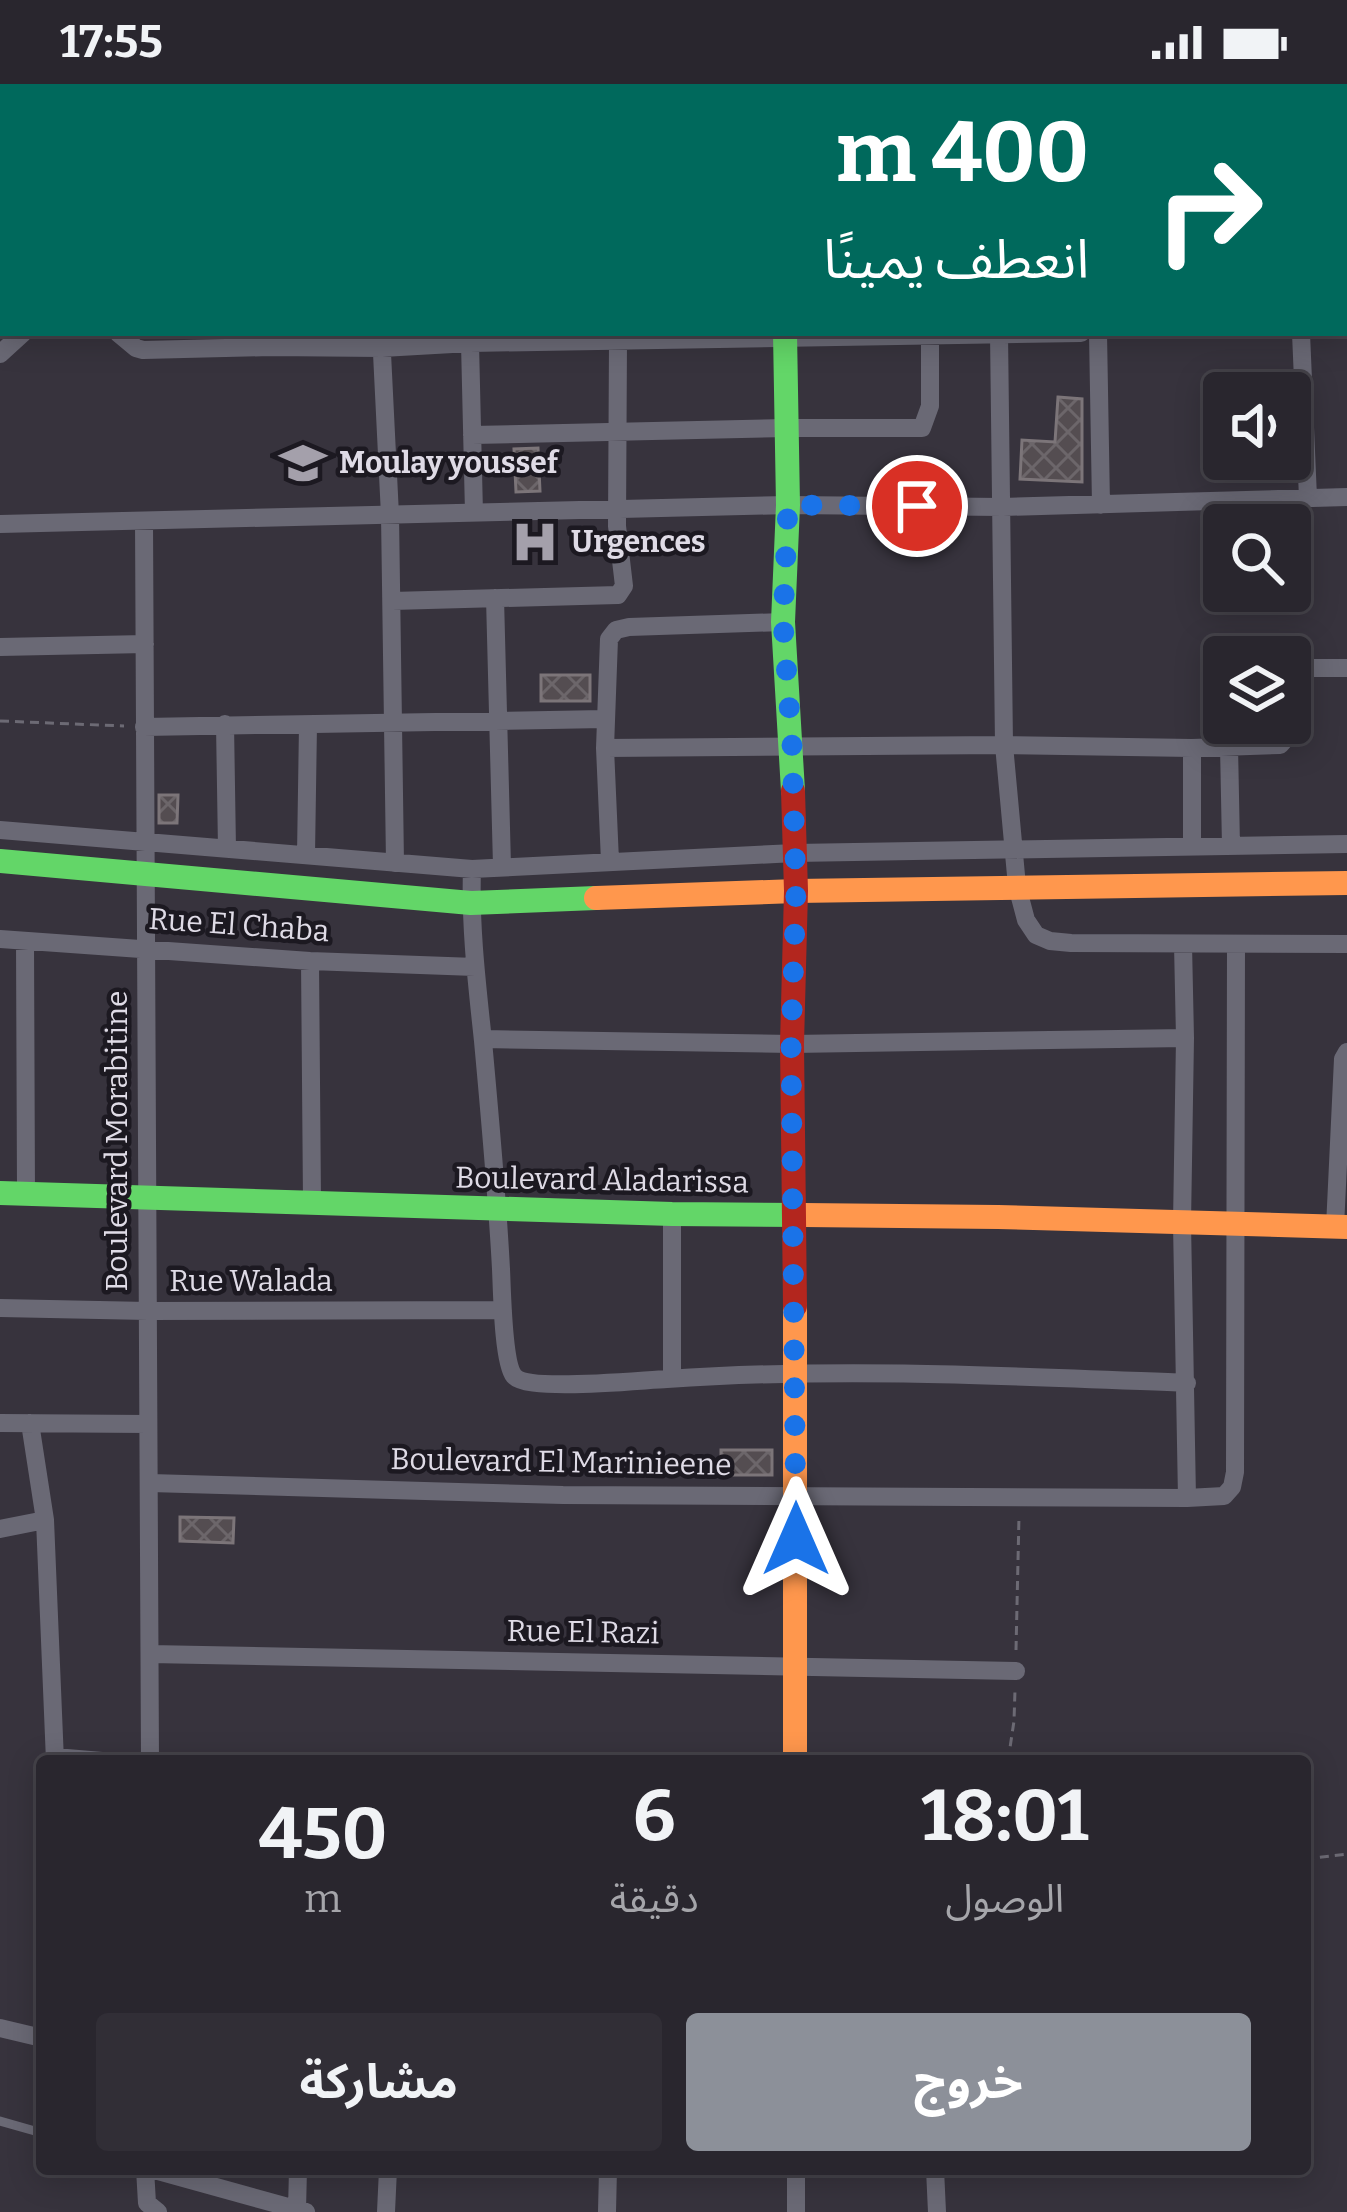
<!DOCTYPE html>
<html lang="ar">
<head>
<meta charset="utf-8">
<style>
  :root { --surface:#29262e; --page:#312e36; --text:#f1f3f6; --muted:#a5a5aa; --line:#45434a; --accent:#8c9099 }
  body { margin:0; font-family:Bitter,"Noto Sans Arabic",serif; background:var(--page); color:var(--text); direction:rtl; height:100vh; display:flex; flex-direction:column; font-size:45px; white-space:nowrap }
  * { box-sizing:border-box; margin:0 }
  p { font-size:39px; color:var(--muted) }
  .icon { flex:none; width:66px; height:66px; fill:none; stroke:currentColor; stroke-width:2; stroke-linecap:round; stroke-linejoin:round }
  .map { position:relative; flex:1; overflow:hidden; direction:ltr }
  .panel { position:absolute; left:36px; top:1671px; width:1275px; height:420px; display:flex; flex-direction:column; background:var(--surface); border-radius:12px; box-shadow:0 6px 30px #0003,0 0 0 3px var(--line); direction:rtl }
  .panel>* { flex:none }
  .banner { position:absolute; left:0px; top:0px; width:1347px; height:252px; box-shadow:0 6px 30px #0003,0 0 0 3px var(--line); direction:rtl; background:#00695c; color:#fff; overflow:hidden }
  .fabs { position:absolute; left:1203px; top:288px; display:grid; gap:24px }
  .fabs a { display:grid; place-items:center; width:108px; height:108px; border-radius:12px; background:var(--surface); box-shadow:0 6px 30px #0003,0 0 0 3px var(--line); font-size:60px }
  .pin { position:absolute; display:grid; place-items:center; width:102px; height:102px; color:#fff; margin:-51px; border:6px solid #fff; border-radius:50%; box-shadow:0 3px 12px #0007 }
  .me { position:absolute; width:132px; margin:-66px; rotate:0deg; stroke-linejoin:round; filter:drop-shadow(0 0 9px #0008) }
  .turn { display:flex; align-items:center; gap:42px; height:252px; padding:0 60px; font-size:54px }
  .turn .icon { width:156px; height:156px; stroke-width:2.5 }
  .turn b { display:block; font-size:84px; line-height:102px }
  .eta { display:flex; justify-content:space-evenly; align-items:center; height:204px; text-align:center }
  .eta b { font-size:72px; font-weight:700; line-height:84px }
  .cta { display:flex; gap:24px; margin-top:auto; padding:24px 60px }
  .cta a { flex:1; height:138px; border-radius:12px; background:var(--accent); color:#fff; font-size:48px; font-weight:700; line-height:138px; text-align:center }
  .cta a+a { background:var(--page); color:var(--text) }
  .status { display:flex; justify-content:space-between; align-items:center; height:84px; padding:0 60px; background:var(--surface); direction:ltr }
  .status svg { height:33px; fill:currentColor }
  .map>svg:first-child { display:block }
</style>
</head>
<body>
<div class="status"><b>17:55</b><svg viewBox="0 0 49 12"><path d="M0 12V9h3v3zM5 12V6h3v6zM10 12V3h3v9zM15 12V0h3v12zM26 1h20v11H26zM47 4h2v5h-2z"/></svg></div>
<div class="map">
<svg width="1347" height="2128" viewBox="0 0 1347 2128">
  <defs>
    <pattern id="building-cross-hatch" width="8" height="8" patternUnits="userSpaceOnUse" patternTransform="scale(3)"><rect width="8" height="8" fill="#544d51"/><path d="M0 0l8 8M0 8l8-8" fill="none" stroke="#6c666a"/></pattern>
  </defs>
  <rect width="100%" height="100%" fill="#37333d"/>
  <path fill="url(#building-cross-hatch)" stroke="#7c7579" stroke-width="3" d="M1058,313L1082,315V398L1020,395L1022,356L1055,358Z
    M538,364L540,407L516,408L514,365Z
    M541,591H590V617H541Z
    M159,711H178L177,739H159Z
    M721,1366H772V1391H721Z
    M180,1433L234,1434L233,1459L180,1457Z"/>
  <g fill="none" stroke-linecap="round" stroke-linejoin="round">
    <path stroke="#6c6a74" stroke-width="3" stroke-dasharray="9 6" stroke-linecap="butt" d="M0,637L124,642
      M1016,1566L1019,1432
      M1008,1677L1014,1637L1015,1606
      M1305,1775L1347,1770"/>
    <path stroke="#6a6975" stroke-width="9" d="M0,2037L42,2049"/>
    <path stroke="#6a6975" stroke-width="18" d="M781,0V3
      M1098,0V3
      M1290,0V3
      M127,3L130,0
      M298,3L301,0
      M384,3V0
      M0,117L3,120
      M1344,245H1347
      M118,249L136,264L143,266L270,263L382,264L470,259L1081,249
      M381,249L390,431L395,779
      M999,249L1004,661L1017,802L1026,836L1036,851L1050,857L1071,859L1347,860
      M1098,249L1101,421
      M1301,249L1308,414
      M470,259L474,429
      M0,270L23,249
      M472,351L787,344H922L930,322V249
      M144,437L150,1677
      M0,440L788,421L1003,423L1347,413
      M495,514L502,782
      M392,517L618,511L624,502L617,442L618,257
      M0,563L145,560
      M1290,635L1294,600L1300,586L1305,584H1347
      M225,640L227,765
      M144,643L604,635
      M1229,662L1231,762
      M605,664L1004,661L1192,664L1280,661L1288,652L1290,639
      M0,746L472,785L795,769L1347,760
      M1192,762V664
      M306,771L308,641
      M610,777L605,664L609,555L616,546L629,543L783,538
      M472,785C470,843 477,900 483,957C490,1033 497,1109 501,1185C502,1205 503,1279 514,1292C528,1308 641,1296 667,1295C840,1283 1013,1292 1187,1299
      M0,855L310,877L475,883
      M25,857L26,1109
      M1183,860L1185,954L1182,1139L1187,1414L1224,1412L1232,1403L1235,1388L1236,860
      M310,877L312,1117
      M483,955L792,960L1185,954
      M1335,1143L1343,975L1347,968
      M0,1224L148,1227L503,1226
      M672,1294V1130
      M0,1339L148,1340
      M30,1339L45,1436L55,1677
      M150,1399L563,1411L1187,1414
      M0,1445L45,1436
      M150,1570L1016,1587
      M55,1673L102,1677
      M0,1944L42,1954
      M145,2085L147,2119L158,2128
      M151,2085L306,2128
      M796,2085V2128
      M935,2085L937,2128
      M297,2126L298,2085
      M386,2128L388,2085
      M607,2128L608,2085"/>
    <path stroke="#63d668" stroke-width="24" d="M785,249L788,421L783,538L793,707
      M0,777L471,819L596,814
      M0,1109L672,1130L803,1131"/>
    <path stroke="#ff974d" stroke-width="24" d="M596,814L796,807L1347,799
      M803,1131L998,1133L1347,1143
      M795,1222V1677"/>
    <path stroke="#b3261e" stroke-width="24" d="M793,707L796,807L792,960L795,1222"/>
  </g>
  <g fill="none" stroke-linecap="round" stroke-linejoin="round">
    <path stroke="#1a73e8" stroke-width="21" stroke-dasharray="0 37.8" d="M796,1455L791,960L796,807L792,661L783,538L788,421L917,422"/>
  </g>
  <defs>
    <symbol id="school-bare" viewBox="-9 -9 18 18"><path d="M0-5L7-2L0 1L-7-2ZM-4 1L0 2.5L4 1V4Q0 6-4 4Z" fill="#a4a0ab" stroke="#1c1921" stroke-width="2.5" paint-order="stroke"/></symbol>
    <symbol id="hospital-bare" viewBox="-9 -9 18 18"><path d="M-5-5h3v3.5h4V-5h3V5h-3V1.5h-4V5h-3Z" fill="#a4a0ab" stroke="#1c1921" stroke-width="2.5" paint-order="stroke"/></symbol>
  </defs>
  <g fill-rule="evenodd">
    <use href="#school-bare" x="270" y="346" width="66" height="66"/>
    <use href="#hospital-bare" x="502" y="425" width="66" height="66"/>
  </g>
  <g text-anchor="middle" stroke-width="9" stroke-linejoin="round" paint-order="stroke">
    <g font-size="30" font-weight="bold" fill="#dfdbe6" stroke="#1c1921" text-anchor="start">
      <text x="339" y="389">Moulay youssef</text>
      <text x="571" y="468">Urgences</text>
    </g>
    <g font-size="30" fill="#dfdbe6" stroke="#1c1921">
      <text transform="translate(239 841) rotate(4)" y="10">Rue El Chaba</text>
      <text transform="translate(117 1057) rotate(-90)" y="10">Boulevard Morabitine</text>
      <text transform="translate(602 1096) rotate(1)" y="10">Boulevard Aladarissa</text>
      <text x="251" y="1207">Rue Walada</text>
      <text transform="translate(561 1378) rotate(1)" y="10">Boulevard El Marinieene</text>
      <text transform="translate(583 1548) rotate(1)" y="10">Rue El Razi</text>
    </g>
  </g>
</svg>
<div class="fabs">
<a><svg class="icon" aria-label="sound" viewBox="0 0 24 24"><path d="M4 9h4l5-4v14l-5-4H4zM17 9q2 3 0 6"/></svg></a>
<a><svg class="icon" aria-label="search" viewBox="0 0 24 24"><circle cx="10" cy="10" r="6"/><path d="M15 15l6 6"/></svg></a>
<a><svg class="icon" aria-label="layers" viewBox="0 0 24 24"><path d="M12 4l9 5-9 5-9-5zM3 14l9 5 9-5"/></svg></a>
</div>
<div class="pin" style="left:917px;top:422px;background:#d93025"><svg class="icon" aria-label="arrive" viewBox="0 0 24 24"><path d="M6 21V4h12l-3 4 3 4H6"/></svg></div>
<svg class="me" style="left:796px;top:1455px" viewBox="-20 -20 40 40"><path d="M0-17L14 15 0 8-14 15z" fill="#1a73e8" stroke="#fff" stroke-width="4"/></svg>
<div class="banner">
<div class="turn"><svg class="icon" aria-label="right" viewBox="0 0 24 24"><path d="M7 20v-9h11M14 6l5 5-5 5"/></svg><div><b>400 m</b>انعطف يمينًا</div></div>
</div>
<section class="panel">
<div class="eta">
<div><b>18:01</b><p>الوصول</p></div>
<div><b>6</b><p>دقيقة</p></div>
<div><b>450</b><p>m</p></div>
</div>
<div class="cta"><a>خروج</a><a>مشاركة</a></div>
</section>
</div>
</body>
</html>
